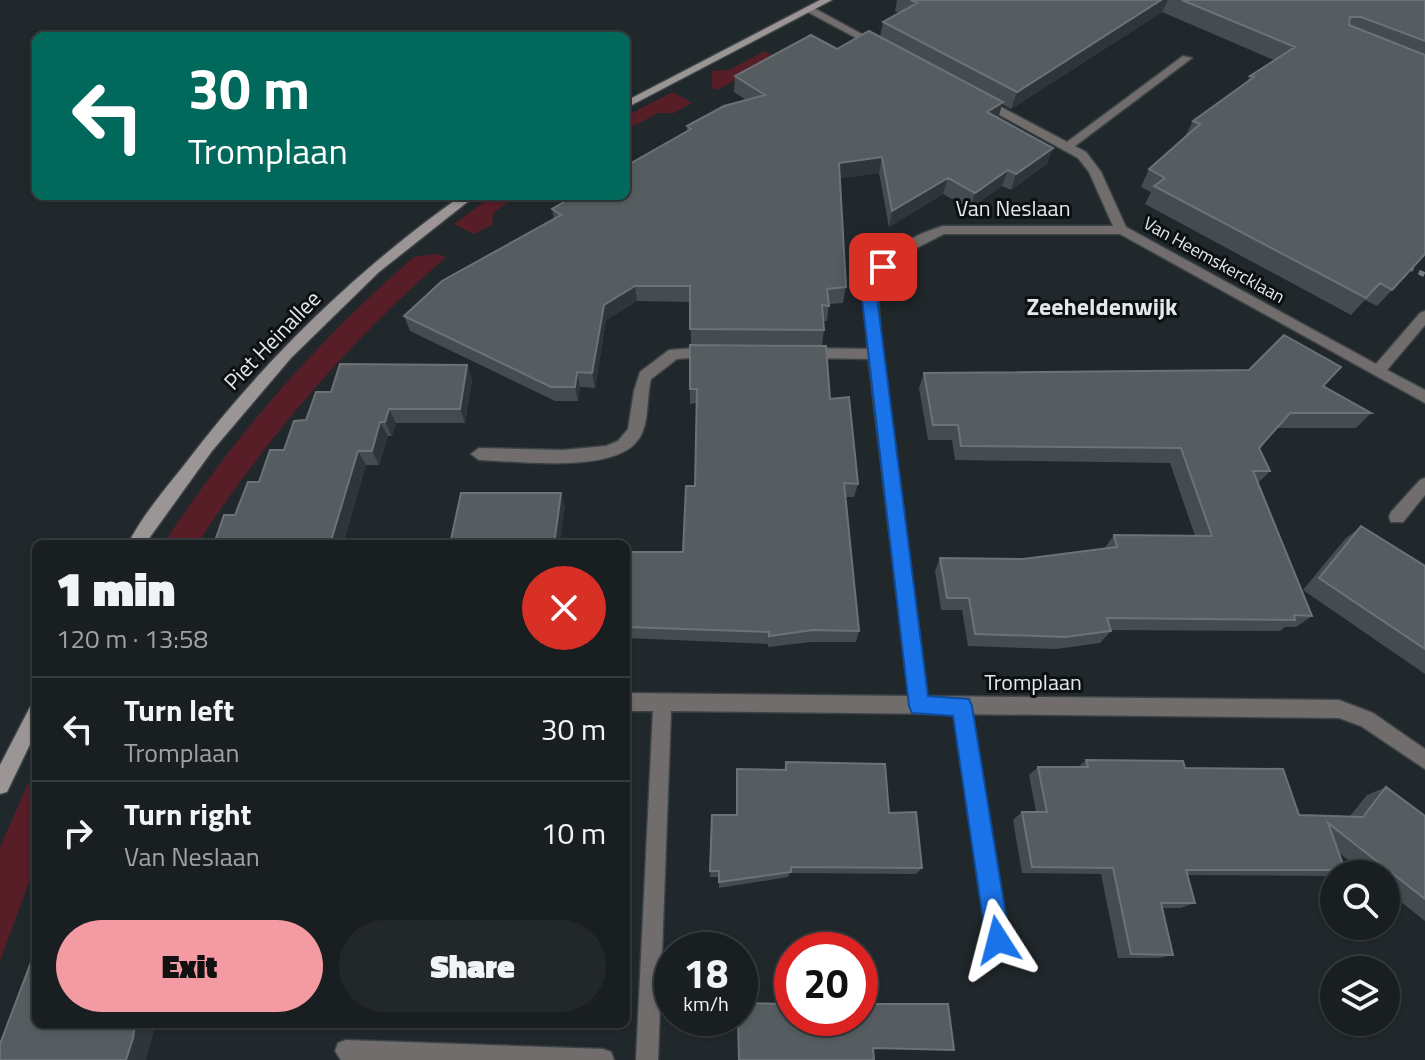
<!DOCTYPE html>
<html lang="en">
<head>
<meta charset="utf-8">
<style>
  :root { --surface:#191e21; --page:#22272a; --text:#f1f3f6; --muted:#9fa2a5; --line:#373c3f; --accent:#f49aa2 }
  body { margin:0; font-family:"Titillium Web",sans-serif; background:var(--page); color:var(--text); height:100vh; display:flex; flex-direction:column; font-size:30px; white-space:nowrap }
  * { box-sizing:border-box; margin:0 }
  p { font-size:26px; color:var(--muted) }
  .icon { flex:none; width:44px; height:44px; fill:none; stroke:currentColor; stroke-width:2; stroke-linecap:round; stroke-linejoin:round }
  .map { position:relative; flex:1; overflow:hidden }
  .side { position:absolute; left:32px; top:540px; width:598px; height:488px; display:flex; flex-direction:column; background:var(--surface); border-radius:12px; box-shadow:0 2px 6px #0004,0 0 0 2px var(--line) }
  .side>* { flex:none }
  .guide { position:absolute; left:32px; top:32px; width:598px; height:168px; border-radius:12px; box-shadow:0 2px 6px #0004,0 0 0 2px var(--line); background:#00695c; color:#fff; overflow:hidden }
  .controls { position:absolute; left:1320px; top:860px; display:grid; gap:16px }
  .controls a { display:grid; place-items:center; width:80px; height:80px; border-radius:50%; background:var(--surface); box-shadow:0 2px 6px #0004,0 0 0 2px var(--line); font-size:40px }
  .speed { position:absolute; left:654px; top:932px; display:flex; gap:16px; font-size:40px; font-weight:700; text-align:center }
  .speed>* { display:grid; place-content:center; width:104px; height:104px; border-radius:50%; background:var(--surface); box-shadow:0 2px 6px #0004,0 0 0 2px var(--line); line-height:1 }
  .speed small { font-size:20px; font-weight:400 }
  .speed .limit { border:12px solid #d22; background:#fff; color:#111 }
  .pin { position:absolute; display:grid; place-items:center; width:68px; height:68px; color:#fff; margin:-34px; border-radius:16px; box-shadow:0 4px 12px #0006 }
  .me { position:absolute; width:88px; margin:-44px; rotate:351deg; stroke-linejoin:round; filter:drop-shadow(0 0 6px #0008) }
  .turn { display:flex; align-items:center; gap:28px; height:168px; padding:0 24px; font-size:36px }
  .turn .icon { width:104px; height:104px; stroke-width:2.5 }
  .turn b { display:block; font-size:56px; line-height:68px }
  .round { display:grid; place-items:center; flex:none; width:84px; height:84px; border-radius:42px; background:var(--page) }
  .summary { display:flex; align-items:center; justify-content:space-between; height:136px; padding:0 24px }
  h1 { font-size:48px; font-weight:800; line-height:60px }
  .primary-button { display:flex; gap:16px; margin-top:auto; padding:16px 24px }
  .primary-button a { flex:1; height:92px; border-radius:48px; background:var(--accent); color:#111; font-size:32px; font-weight:800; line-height:92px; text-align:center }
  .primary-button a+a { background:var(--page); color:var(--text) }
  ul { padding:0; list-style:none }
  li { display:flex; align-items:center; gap:24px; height:104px; padding:0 24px; border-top:2px solid var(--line) }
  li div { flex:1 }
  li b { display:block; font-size:30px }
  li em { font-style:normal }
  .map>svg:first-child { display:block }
</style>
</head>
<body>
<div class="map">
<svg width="1425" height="1060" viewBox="0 0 1425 1060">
  <rect width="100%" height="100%" fill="#21282c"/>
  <path fill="#571e27" d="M765,51L776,58L717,90L712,87V71L729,70Z
    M673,92L692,103L674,113H658L626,130V116Z
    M492,196H517L493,213L492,225L474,234L454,224Z
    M435,254L446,257C349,342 268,436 197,544H163C234,437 317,340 414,257Z
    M36,766V863L0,961V847Z"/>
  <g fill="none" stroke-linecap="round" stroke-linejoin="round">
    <defs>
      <path id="lane" d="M1183,56L1192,58L1071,149H1063V145Z
        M709,347L714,348L716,352L714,356L677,359L651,379C646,398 650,424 638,440C614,474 516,461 479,460L471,454L479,448L562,450L606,446L618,441L628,429L634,391L640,372L669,350Z
        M804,348L875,349L882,354L875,359L804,358L797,353Z
        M1425,478V495L1403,522H1391L1389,517L1391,512L1420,480Z
        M962,697L968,700L971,706L1008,940L1005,947L998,950L991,947L988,940L953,706L956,700Z
        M346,1040L603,1049L611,1052L614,1060H341L335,1051L338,1043Z"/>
      <path id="street" d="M806,7H812L882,45L873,47L806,11Z
        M978,99H986L1086,152L1101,172L1126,227L1376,364L1420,313L1425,311V325L1387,370L1425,390V403L1120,234H944L907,253L877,282L882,354L927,696L1339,700L1373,713L1425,749V769L1361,726L1339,718L671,711L658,1060H636L653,711H626V693L909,696L868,354L863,282C882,254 911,235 943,226H1113L1089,172L1078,158L978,103Z"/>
      <path id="secondary" d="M820,0H832L626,108V101Z
        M461,196H475L379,272L291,358L212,451L145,544H128C142,516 165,489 185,464C263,361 355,271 461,196Z
        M36,704V732L7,792L0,794V765L30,707Z"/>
    </defs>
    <use href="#lane" stroke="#3c4347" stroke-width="3"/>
    <use href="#street" stroke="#3c4347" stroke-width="3"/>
    <use href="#secondary" stroke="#3c4347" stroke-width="3"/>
    <path stroke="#747a7e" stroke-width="5" stroke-dasharray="6 6" stroke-linecap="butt" d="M1408,267L1425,275"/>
    <use href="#lane" fill="#716d6d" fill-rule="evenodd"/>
    <use href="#street" fill="#716d6d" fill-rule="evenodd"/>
    <use href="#secondary" fill="#9c9595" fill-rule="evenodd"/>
  </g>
  <path fill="#454c51" d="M897,0H1425V255L1377,306L1365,300L1351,315L1145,204L1151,192L1141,187L1149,169L1184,138L1193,121L1247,82L1250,76L1274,60L1162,12L1011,109L1002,104L998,118L1053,148L1047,164L1011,190L1002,186L970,209L943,194L889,227L879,173L840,178L846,287L843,303L829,304L827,321H823L824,330L822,345L691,344L690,302L637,301L606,320L595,388L580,387L578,401H555L410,331L404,316L554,219L552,209L687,132V126L746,100L734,92L735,76L880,37L883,22L899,13L895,11Z
    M467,365L472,380L465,423H396L392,436H388L379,465H366L343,544H214L259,482L306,420L331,392Z
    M924,373L1324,386L1371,413L1356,428H1277L1259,448L1270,471L1258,483L1312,616L1296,627H1285L1280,631L1110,630L1111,631L1100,643L1056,649L968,646L962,610H941L935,571L940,558L1023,559L1104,549L1114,535L1195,536L1170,463L955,460L952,440H928L919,388Z
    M690,389L830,399L858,484L854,497H846L859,631L856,642H811L768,647V644L626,638V552H683L695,486L696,403L690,404Z
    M1361,526L1425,566V674L1303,590L1345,539Z
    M1086,760L1185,768L1299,815L1350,816L1367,795L1386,787L1425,816V921L1386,890V874H1366L1338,852L1345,870L1326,876L1187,875L1195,903L1180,908H1162L1173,955L1159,958H1118L1101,874L1022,873L1013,820L1022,812H1036L1029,775L1038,767H1078Z
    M786,762L889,813L922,868L916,874L790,873L788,877L719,888V877H710L712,815H736L737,769L784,770Z"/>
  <path fill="#2f363b" d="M1161,0H1168L1162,12L1011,109L1017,92Z
    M1003,102L998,118L987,112Z
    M1053,148L1047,164L1011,190L1016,174Z
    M882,157L879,173L837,179L839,163Z
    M1008,170L1002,186L970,209L975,193Z
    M948,178L943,194L889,227L892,211Z
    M635,286L637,301L606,320L595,388L592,373L604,305Z
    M467,365L472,380L465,423L460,409Z
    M577,372L580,387L578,401L575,387Z
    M389,409L396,423L392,436L385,422Z
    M380,422L388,436L379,465L372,451Z
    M358,451L366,465L343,544H330Z
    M561,493L565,506L560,544H554Z
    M135,1024H155L152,1039L146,1060H126Z"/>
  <path fill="#565d61" stroke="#6c7277" stroke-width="2" d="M911,0H1161L1017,92L883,22L917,3Z
    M1182,0H1425V41L1361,17H1350L1349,25L1425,55V254L1392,290L1380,283L1366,298L1154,186L1165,178L1149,169L1200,124L1193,121L1254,77L1250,76L1295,47Z
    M869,31L1003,102L987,112L1053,148L1016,174L1008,170L975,193L948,178L892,211L882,157L839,163L846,287L827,289L829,306L822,305L824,330L690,329V286H635L604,305L592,373L577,372L575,387H551L404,316L442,281L561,215L552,209L574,196H626V166L691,129L687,126L724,106L765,95L735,76L811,35L837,49Z
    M1284,335L1341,367L1323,386L1371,413H1290L1259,448L1270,471H1253L1312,616L1294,615L1295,620L1107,618L1111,631L1065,637L975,634L969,598H947L940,558L1023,559L1117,547L1114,535L1212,536L1181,448L961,446L958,425H933L924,373L1249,370Z
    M690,345L826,346L830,399L849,397L858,484L844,483L859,631L813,630L769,636V632L626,627V552H683L686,486H695L697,389H690Z
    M340,364L467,365L460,409H389L385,422H380L372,451H358L330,544H214L224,515H235L248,482H259L270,450H284L294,421L306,420L316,392H331Z
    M461,493H561L554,544H450Z
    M1361,526L1425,566V649L1319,578Z
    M1086,760L1183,761L1185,768L1283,769L1299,815L1363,817L1386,787L1425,816V899L1328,823L1345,870H1186L1195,903H1161L1173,955L1131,954L1113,868L1032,867L1022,812H1047L1038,767H1088Z
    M786,762L885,764L889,813L916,812L922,868L791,867V872L719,882V871H710L712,815H737V769L786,770Z
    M36,949V1024H135L133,1038L126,1060H0V1044Z
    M740,1003L792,1004V1018H860V1004H948L954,1050L873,1048L874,1060H739L738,1018H740Z"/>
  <path fill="#1a73e8" stroke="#114b97" stroke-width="2" d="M883,262L890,267L876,290L928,696L969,699L972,706L1010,940L1006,948L998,951L989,948L986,940L953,716L912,713L909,706L861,290L870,270Z"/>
  <g text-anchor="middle" stroke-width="6" stroke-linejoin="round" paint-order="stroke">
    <g font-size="18" fill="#e3e8eb" stroke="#0d1012">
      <text transform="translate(1214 260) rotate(29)" y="6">Van Heemskercklaan</text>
    </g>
    <g font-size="22" fill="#e3e8eb" stroke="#0d1012">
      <text x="1013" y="216">Van Neslaan</text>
      <text transform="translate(272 340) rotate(-46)" y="8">Piet Heinallee</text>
      <text x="1033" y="690">Tromplaan</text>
    </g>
    <g font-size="24" font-weight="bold" fill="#e3e8eb" stroke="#0d1012">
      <text x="1102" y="315">Zeeheldenwijk</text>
    </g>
  </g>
</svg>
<div class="controls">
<a><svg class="icon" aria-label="search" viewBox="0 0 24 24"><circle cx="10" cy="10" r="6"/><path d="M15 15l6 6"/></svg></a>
<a><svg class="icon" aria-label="layers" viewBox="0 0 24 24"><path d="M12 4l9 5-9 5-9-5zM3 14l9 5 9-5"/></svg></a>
</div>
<div class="speed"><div>18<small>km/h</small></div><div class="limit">20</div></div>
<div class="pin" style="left:883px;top:267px;background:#d93025"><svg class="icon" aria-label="arrive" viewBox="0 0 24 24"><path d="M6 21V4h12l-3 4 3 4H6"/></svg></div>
<svg class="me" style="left:998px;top:940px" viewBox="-20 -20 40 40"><path d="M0-17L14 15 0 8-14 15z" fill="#1a73e8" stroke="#fff" stroke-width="4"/></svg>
<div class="guide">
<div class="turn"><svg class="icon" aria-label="left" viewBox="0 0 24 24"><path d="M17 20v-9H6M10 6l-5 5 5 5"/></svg><div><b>30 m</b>Tromplaan</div></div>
</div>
<section class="side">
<div class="summary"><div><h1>1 min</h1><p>120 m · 13:58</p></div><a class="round" style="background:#d93025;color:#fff"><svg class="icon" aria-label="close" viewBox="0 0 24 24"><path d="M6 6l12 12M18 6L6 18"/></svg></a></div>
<ul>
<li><svg class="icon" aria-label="left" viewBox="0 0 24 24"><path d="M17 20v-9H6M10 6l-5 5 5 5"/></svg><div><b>Turn left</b><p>Tromplaan</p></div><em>30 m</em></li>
<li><svg class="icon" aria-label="right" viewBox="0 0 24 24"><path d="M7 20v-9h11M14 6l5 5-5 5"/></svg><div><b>Turn right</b><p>Van Neslaan</p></div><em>10 m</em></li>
</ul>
<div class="primary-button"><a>Exit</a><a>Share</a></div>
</section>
</div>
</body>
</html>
